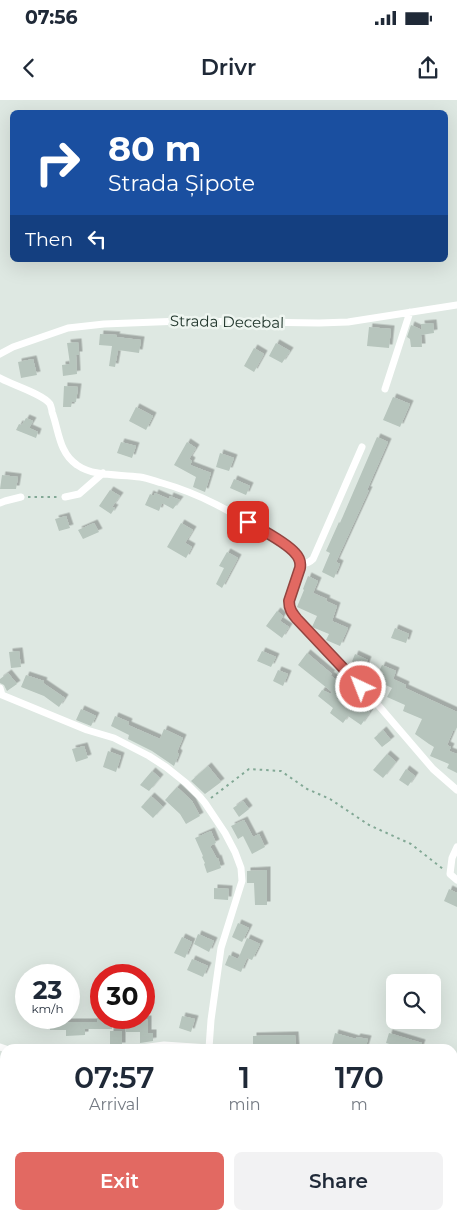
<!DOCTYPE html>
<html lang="en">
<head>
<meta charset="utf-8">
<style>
  :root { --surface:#fff; --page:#f2f2f3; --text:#1f2937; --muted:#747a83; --accent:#e26962 }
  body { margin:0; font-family:Montserrat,sans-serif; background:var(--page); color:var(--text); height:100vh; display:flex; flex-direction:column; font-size:19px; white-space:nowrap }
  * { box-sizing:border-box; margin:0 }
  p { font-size:16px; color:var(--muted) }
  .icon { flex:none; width:28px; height:28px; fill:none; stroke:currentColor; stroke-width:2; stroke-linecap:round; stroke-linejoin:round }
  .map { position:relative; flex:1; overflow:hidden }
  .sheet { position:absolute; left:0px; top:944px; width:458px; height:176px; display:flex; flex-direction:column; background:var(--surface); border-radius:15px 15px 0 0; box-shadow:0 5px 20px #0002 }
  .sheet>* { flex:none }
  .guide { position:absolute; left:10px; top:10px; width:438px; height:152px; border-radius:8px; box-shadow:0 5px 20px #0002; background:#1a4fa0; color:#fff; overflow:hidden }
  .controls { position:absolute; left:386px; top:874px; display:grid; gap:10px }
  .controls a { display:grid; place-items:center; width:55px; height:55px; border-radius:8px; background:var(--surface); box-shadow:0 5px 20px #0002; font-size:25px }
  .speed { position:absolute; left:15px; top:864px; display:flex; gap:10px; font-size:25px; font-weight:700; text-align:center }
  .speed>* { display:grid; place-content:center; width:65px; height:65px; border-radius:50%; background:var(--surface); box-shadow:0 5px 20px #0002; line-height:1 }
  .speed small { font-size:12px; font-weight:400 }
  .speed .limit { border:8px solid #d22; background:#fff; color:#111 }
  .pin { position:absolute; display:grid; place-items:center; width:42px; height:42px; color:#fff; margin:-21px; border-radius:10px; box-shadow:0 2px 8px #0006 }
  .me { position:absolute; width:55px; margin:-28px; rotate:317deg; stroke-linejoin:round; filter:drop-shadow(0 0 4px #0008) }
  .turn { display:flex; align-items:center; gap:18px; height:105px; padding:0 15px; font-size:22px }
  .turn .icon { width:65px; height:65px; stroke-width:2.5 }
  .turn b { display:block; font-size:35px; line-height:42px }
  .then { display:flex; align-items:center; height:48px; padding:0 15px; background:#0003; gap:10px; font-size:19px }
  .eta { display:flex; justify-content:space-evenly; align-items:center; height:85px; text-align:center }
  .eta b { font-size:30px; font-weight:600; line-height:35px }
  .button { display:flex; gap:10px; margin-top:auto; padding:10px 15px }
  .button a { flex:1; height:58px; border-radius:8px; background:var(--accent); color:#fff; font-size:20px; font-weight:600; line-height:58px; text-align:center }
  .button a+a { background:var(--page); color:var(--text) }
  .status { display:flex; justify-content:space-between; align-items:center; height:35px; padding:0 25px; background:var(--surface); direction:ltr }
  .status svg { height:14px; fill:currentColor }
  header { display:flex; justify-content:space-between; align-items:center; height:65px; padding:0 15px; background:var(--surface); font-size:22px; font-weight:600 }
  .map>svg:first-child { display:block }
</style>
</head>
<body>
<div class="status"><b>07:56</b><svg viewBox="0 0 49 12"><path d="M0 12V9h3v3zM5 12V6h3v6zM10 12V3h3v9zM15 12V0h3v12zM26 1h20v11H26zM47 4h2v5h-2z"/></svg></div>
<header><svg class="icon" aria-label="back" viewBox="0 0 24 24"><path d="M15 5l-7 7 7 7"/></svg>Drivr<svg class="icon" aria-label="share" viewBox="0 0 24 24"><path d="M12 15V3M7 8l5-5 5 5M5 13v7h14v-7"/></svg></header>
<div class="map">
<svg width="457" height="1119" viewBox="0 0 457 1119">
  <defs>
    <filter id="shadow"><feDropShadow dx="3.5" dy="-3.5" stdDeviation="0" flood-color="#0004"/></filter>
  </defs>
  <rect width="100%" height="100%" fill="#dee8e2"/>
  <path fill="#b7c5bd" filter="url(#shadow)" d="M433,223L434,233L421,235L422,247H411L410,239L407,237L411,225L422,230L421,224Z
    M369,227L391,229L389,248L367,246Z
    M100,234L117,235L116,237L141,240L139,253L118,250L115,267L109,266L112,246L99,245Z
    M78,242L79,255H76L77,274L63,276L62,265L70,264L67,243Z
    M276,243L290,251L282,263L269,256Z
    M254,248L264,254L254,272L244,266Z
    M33,259L37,275L21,278L18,262Z
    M64,286L78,287L76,302H72L71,307H63Z
    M393,297L410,304L400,327L383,320Z
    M136,307L153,316L146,330L129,321Z
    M26,318L33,321L29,328L38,332L36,338L16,330L19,324L22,325Z
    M377,337L388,342L367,390H369L336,462L340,464L334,478L322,472L330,453L326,451L339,422L340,423Z
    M121,342L136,346L132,358L117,353Z
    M187,342L196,348L189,359L192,361L190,365L211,373L205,392L193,387L196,377L174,365Z
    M220,353L234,358L229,371L216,367Z
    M2,375L18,377L16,389H0Z
    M234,379L250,386L246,395L230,388Z
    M110,390L120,396L112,407L115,408L111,414L99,406Z
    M155,393L169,399L170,396L180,400L173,409L162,403L159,411L145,405L150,394L154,396Z
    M66,416L70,428L59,431L55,419Z
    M94,423L99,432L83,439L78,430Z
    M181,423L193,430L185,443L192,447L186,458L167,447Z
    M227,452L238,458L222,488L216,484L224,468L219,466Z
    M308,476L318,481L313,493L327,499L326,501L337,506L332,521L348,528L340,546L326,540L329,534L312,527L317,516L297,507L304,490L303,489Z
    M277,511L283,516L280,521L289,527L282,538L266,526Z
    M395,528L409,534L406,543L391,538Z
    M19,551L21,567L11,568L9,552Z
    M262,551L276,557L271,567L257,561Z
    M307,553L332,574L330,575L346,587L340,595L360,610L363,607L370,612L361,625L348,616L343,623L330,613L333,608L318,596L322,590L331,594L332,592L298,565Z
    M355,554L368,560L364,570L351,564Z
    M382,565L396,571L393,579L406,585L405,588L457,612V627L455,631H453L447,645L451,647L449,651L457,654V673L447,668L449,664L430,656L434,647L429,644L415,634L422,619L403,611L405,605L387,597L392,588L375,580Z
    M278,570L288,574L283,586L273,581Z
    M8,573L17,584L7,591L4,585L0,583V579Z
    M26,575L44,581L43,583L65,598L59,607L44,596L21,587Z
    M81,609L96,616L91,626L76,620Z
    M115,616L129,622L128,625L160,639L164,629L183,638L177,652L179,654L174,666L152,651L128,639L129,635L111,626Z
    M383,630L391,640L382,647L374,638Z
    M84,646L88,658L76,662L72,649Z
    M108,651L121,656L116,672L103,667Z
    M387,654L396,662L383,678L373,670Z
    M208,666L221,682L205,694L191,681Z
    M406,669L415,676L408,686L399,680Z
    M152,671L160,678L149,691L140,685Z
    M177,687L192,701L200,716L186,724L180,714L165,700Z
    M151,696L163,707L153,718L141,707Z
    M243,701L249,709L239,717L233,708Z
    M244,720L253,737L259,734L265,747L252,754L243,736L238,739L231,726Z
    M211,731L216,743L210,746L217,759L218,758L221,768L207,773L204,764L205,763L202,757L203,756L195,738Z
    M267,770V805H255L254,783H247V771Z
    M214,788L229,789L228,800L214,799Z
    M449,789L457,793V807L444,801Z
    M238,823L249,828L242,842L232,837Z
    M198,834L214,841L209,852L194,844Z
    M182,837L192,842L185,858L174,853Z
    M247,838L260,844L252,860L247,858L241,872L225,865L229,855L238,859Z
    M192,859L208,866L203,877L187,870Z
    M182,916L195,919L191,932L179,928Z
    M97,918H111L112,929H85V935L66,936V930H50V922H97Z
    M126,919H148V933H153V941L140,943V932H126Z
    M110,931H122V946H110Z
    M335,933L356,939L357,937L368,939L365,949H331Z
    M389,933L422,943L420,949H407L386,943Z
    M295,935L296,949H253V936Z"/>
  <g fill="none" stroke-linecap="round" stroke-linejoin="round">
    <path stroke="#82a895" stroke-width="2" stroke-dasharray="2.5 4" stroke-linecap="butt" d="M28,397H58
      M211,698L249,669L281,671L307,689L330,699L369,725L411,744L443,769
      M0,1082L5,1079"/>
    <path stroke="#fff" stroke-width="7" d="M0,254L13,247L68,228L104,224L182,221L319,223L348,222L457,205
      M0,278C12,285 43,294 50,304C51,307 52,309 52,312C59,331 59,353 77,365C94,377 120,374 140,377C147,378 155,381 162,383C201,394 232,412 267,434C277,439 291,446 297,456C307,471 290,487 289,503C289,507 291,510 292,513L373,599L433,669L457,690
      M385,289L410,212
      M65,397L79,394L103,373
      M0,403L5,401L21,397
      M301,463C306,464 309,463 313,459L362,347
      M0,588L2,595L87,630L114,638L149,656L166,667L186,683L200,697L205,703L225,733L235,752L241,768L242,781L221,848L211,920L209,948L214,949
      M457,747L452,758L450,774L457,780
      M0,947L6,949
      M134,949L164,945L209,948
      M452,986L457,988
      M452,1096L457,1087
      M434,1119L438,1115"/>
  </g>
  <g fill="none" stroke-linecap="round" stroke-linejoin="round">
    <defs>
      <path id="route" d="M248,422C260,429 286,442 295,453C299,457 301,462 300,468L289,501C289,509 292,513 297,519L361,587"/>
    </defs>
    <use href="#route" stroke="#934440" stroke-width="12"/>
    <use href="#route" stroke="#e26962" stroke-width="9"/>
  </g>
  <g text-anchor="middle" stroke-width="5" stroke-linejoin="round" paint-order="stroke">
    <g font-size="15" fill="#21362c" stroke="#eef5f0">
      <text transform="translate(227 222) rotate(1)" y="5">Strada Decebal</text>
    </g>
  </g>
</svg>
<div class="controls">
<a><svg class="icon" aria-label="search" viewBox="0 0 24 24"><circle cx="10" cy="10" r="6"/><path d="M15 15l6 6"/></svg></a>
</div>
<div class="speed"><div>23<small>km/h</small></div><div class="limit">30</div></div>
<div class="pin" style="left:248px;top:422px;background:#d93025"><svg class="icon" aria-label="arrive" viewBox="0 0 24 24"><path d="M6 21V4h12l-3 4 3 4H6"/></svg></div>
<svg class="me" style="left:361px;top:587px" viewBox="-20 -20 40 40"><circle r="17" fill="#e26962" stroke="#fff" stroke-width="3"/><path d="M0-11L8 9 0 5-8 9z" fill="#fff"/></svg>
<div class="guide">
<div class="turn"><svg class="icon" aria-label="right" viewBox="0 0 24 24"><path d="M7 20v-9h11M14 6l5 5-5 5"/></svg><div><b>80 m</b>Strada Șipote</div></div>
<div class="then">Then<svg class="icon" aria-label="left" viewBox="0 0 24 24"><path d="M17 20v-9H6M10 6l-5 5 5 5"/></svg></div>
</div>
<section class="sheet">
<div class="eta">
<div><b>07:57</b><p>Arrival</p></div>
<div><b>1</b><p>min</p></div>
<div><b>170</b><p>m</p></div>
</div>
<div class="button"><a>Exit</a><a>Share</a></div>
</section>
</div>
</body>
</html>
